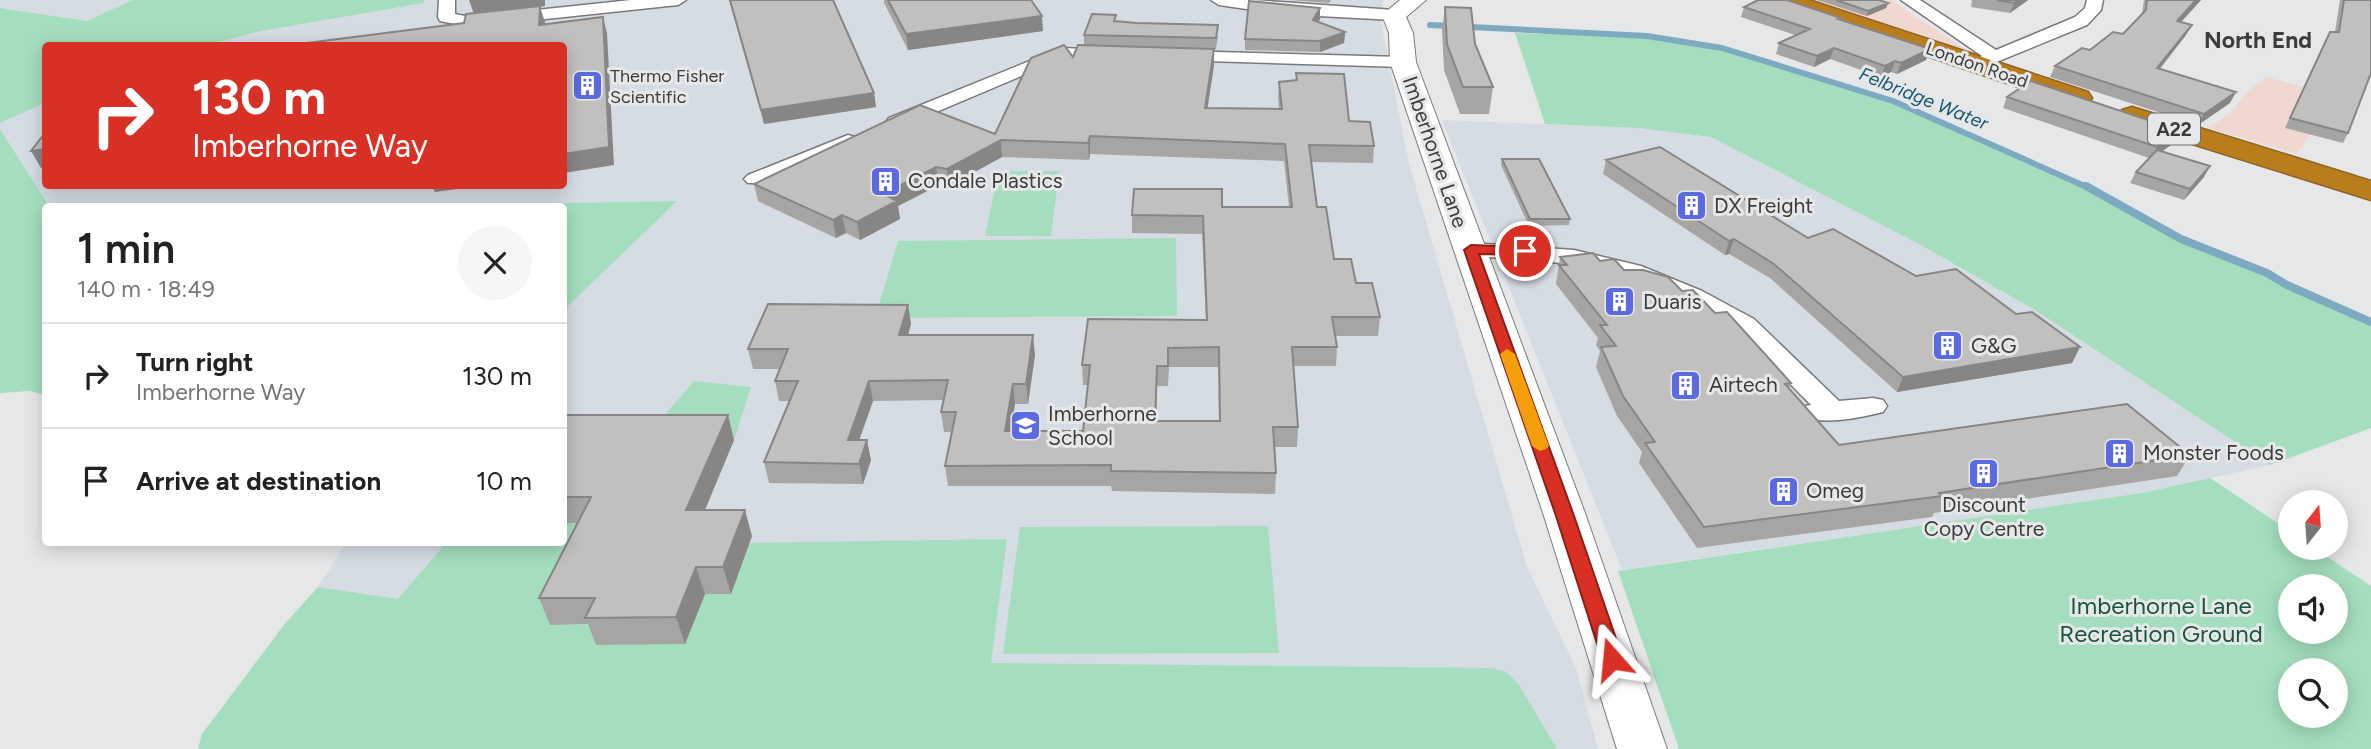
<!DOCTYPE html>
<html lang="en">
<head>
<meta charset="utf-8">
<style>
  :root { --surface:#fff; --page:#f6f6f6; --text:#222; --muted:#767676; --line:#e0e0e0 }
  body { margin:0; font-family:Figtree,sans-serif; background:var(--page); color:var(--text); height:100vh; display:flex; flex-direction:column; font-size:26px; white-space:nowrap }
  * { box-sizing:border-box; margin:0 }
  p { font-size:23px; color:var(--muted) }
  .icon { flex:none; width:38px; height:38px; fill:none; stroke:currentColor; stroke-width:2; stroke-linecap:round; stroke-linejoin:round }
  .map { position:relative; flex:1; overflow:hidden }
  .details { position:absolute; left:42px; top:203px; width:525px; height:343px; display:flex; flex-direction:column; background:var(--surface); border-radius:7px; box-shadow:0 4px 18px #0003 }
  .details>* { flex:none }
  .guide { position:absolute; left:42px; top:42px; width:525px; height:147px; border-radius:7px; box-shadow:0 4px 18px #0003; background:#d93025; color:#fff; overflow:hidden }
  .needle { width:46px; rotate:17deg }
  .controls { position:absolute; left:2278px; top:490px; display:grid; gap:14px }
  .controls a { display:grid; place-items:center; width:70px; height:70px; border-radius:50%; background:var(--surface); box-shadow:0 4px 18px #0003; font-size:35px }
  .pin { position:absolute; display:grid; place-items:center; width:60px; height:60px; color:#fff; margin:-30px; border:4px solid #fff; border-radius:50%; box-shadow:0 2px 7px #0007 }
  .me { position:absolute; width:77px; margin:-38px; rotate:342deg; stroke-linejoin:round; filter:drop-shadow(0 0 5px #0008) }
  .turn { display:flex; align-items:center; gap:24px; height:147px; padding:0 35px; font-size:32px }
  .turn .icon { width:91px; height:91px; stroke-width:2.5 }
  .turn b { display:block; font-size:49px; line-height:60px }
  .round { display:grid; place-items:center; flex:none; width:74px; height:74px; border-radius:37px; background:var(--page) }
  .head { display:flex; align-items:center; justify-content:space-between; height:119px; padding:0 35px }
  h1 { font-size:42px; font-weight:600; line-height:52px }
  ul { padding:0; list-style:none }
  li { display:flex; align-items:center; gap:21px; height:105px; padding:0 35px; border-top:2px solid var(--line) }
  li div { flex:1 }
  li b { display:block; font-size:26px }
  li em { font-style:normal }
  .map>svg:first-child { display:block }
</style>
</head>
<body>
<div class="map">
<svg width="2371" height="749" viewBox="0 0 2371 749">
  <rect width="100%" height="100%" fill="#e6e7e9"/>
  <path fill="#f0d7cf" d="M1809,0H1891L1966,50L1962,51Z
    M2267,77L2303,87L2301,88L2312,94L2333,100L2297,154L2208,128L2231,112L2248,91Z"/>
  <path fill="#d6dce4" d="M0,0H132L87,21L0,8Z
    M424,0H1383L1381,22L1409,164L1527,567L1576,668L1598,749H198L202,734L284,625L318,587L346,543L564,542V310L676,201L406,206H49L0,129V123L45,103L46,186H564V46L208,45L256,32L424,3Z
    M1442,120L1638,128L1711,137L1919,244L2035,310L2270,465L2142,493L1622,570Z"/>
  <path fill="#a4debe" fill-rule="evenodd" d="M132,0H424V3L256,32L208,45L46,46L45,103L0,123V8L87,21Z
    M1546,32L1647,36L1710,46L1860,90L2073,179L2181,239L2267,273L2287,285L2371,322V428L2270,465L2035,310L1919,244L1711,137L1638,128L1545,124L1515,33L1544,34Z
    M0,129L49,206H46L45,395L30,391L0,393Z
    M999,171H1059L1051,236H985Z
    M677,201L564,310V206H406Z
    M1176,238L1177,316L875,318L898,241Z
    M694,381L751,387L734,440L564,441V415L663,417Z
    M2210,478L2291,532V548H2314L2371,586V749H1679L1618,571L2142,493ZM2291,586H2336V632H2291ZM2291,670H2336V716H2291Z
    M564,523H601L551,625L605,624L705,594L731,593L750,543L1007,539L991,663L1493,668L1508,673L1519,685L1557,749H198L202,734L284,625L318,587L398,599L446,543L564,542Z
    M1268,526L1279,653L1003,654L1020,527Z"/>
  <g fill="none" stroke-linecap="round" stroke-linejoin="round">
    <path stroke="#7daac0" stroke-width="6" d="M1430,25L1647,36L1722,48L1893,101L2089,188"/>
    <path stroke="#7daac0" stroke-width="8" d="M2086,186L2181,239L2267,273L2287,285L2371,322"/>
    <defs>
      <path id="street" d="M439,0H455V14L470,17L631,0H686L678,5L470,27L440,21L438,17Z
        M1211,0H1253L1394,10L1402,15L1394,20L1281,14L1219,5Z
        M1901,0H1920L1996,50L2075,17L2085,8L2087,0H2103L2101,10L2087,25L1977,70L1968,65L1982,56Z
        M1062,48L1110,50L1119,55L1110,60L1064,58L903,126H889L886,122L889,118Z
        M1180,51L1403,57L1412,62L1403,67L1174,60L1171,56L1174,52Z
        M848,135L855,137L858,141L855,145L762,183H748L744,179L748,175Z
        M1471,243L1574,250L1641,266L1702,291L1754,319L1839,401L1873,398L1883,400L1887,406L1883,412C1860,418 1827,424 1805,418L1801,412L1805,406L1811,405L1736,329L1684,301L1625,276L1574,264L1463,255L1460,250L1463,245Z"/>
      <path id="secondary" d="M1400,0H1426L1406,17L1413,33L1416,62L1585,513L1667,749H1617L1543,513L1390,62L1389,33L1382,15Z"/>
      <path id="highway" d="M1773,0H1809L2088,92L2092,98L2088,104L2078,106L2068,104L1777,5Z
        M2132,107L2371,181V200L2122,122L2118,116L2122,110Z"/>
    </defs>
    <use href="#street" stroke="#797a7b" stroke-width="3"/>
    <use href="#secondary" stroke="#797a7b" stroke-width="2"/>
    <use href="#highway" stroke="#8e6627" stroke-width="3"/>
    <use href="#street" fill="#fff" fill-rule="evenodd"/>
    <use href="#secondary" fill="#fff" fill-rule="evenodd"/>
    <use href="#highway" fill="#ba7d1b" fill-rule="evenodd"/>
  </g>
  <path fill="#a6a5a3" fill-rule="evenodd" d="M729,0H833L874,93L876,107L764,124Z
    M884,0H888L1043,31L908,50L884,3Z
    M1289,0H1331L1329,3Z
    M1817,0H1879L1888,3L1886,8L1867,16Z
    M1972,0H2028L2010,13L1971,7Z
    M2144,0H2201L2181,22L2186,35L2160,69L2230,103L2198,125L2050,77L2055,66L2123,34L2142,14Z
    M2340,0H2371L2348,133L2343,143L2285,128L2325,41L2330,32H2335Z
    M1445,7L1493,87L1489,114H1460L1444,70L1442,31Z
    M1744,7L1840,19L1930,49L1926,60L1897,74L1891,72L1881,77L1830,59L1814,67L1776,54L1779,43L1795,35L1741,17Z
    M1320,8V19L1318,22L1345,32L1344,43L1320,52L1245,50V39Z
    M1116,21L1218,36L1216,49H1214V65L1207,108L1279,109L1278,98L1279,82L1296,80V73L1374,146L1373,163L1311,162L1317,207L1334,259L1356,283L1380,317L1378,336H1335L1337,347L1336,366H1293L1298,427L1297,447H1275L1276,473L1275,494L1112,491L1111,486H948L945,466L951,432H944L941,412L944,400L873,401L859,440L871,460L863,484L769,483L764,462L789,401H779L775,381L780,369H753L748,349L908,305L911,324L908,335L1035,355L1028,404H1015L1010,431H1083L1088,385H1083L1082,365L1206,320L1202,234L1132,233V215L1222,207H1289L1284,161L1090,154L1089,160L1002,157L949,186L939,185L898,206L900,219L860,240L846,233L836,238L758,201L754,184L995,134L1084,45V35ZM1169,367H1218L1219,421H1156L1157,386H1168Z
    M2007,97L2175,142L2162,151L2204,177L2184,200L2130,183L2136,172L2149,158L2003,108Z
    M1502,159L1570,219L1569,225L1529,226L1501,165Z
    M1606,160L1808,238L1916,276L2016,314L2080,347L2072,363L1897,392L1770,278L1729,254L1725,255L1603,174Z
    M1560,257L1600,261L1682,291L1715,313L1791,383L1789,388L1839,445L2190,455L2177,476L1934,513L1932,517L1697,548L1639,463L1642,452L1617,416L1596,367L1600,351L1596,345L1598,338L1556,284Z
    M564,415L734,440L705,510L752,536L731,594H705L685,644L596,645L588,624L550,625L539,598L578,523H564Z"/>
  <path fill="#878685" d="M469,0H545V6L540,7L545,22L544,41L474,14Z
    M2018,0H2028L2010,13L2014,3Z
    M2196,0H2201L2172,32L2177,21Z
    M1888,3L1886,8L1867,16L1868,11Z
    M1320,8V19L1312,31L1313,20Z
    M1042,16L1043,31L908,50L906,34Z
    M603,17L607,33L614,165L564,173V154Z
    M2192,25L2186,35L2151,79L2157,68Z
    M1345,32L1344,43L1320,52V41Z
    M1834,48L1830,59L1814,67L1817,56Z
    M1214,49V65L1205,125V108Z
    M1930,49L1926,60L1897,74L1901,63Z
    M1895,61L1891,72L1881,77L1885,66Z
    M2236,92L2230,103L2198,125L2204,114Z
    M874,93L876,107L764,124L761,110Z
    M2181,131L2175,142L2152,159L2157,147Z
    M1090,136V154L1089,160L1088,143Z
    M1001,140L1002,157L949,186L947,169Z
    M46,149V168H41L31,151Z
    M2210,166L2204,177L2184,200L2190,189Z
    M936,167L939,185L898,206L900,219L860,240L857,222L883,194Z
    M432,186H479L435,192Z
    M842,215L846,233L836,238L833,220Z
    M1734,239L1729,254L1725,255L1729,241Z
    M908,305L911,324L902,355L899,335Z
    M1033,335L1035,355L1028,404L1026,384Z
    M2080,347L2072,363L1897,392L1903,377Z
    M1157,366V386L1155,441V421Z
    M869,381L873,401L852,460L848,440Z
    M1013,384L1015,404L1007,451L1005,431Z
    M728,415L734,440L694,536L686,510Z
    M867,440L871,460L863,484L859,464Z
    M745,510L752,536L731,594L723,567Z
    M696,567L705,594L685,644L676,617Z"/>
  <path fill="#c1c0be" stroke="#878685" stroke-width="2" fill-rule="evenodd" d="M730,0H833L874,93L761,110Z
    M888,0H1031L1042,16L906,34Z
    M1758,0H1787L1841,18L1838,19L1930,49L1901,63L1895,61L1885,66L1834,48L1817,56L1779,43L1810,29L1744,7Z
    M1836,0H1879L1888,3L1868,11Z
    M1997,0H2018L2014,3Z
    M2147,0H2196L2177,21L2192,25L2157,68L2236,92L2204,114L2055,66L2082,48L2090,50L2113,32L2123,34L2146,10Z
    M2344,0H2371V73L2348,133L2290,118L2330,32H2339Z
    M1249,1L1320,8L1313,20L1345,32L1320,41L1245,39Z
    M540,6L539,25L603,17L609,147L564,154V46H283L464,23L466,14Z
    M1445,7L1471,8L1475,44L1493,87H1463L1447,44Z
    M1092,14L1116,15L1114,21L1137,23L1218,25L1216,38L1084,35Z
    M1064,45L1073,57L1078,45L1214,49L1205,108L1282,109L1279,82L1297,80L1296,73L1344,74L1349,121L1370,122L1374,146L1309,145L1317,207H1326L1334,259H1351L1356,283H1372L1380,317H1332L1337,347H1292L1298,427H1273L1276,473L1111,471V465L945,466L956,412H941L948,380L869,381L848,440H867L859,464L764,462L798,381H775L788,349H748L768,304L908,305L899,335H1033L1026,384H1013L1005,431H1083L1090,365H1082L1088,319L1207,320L1203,216L1132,215L1134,189H1222V207H1292L1285,144L1090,136L1088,143L1001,140L947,169L936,167L883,194L897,201L857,222L842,215L833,220L754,184L920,105L995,134L1031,58ZM1219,347L1220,421H1155L1157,366H1168V348Z
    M2031,81L2181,131L2157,147L2007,97Z
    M46,132V149L31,151Z
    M1660,147L1808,238L1833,229L1916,276L1956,269L2016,314L2032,312L2080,347L1903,377L1774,264L1734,239L1729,241L1606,160Z
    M2157,150L2210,166L2190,189L2136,172Z
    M1502,159H1539L1570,219H1530Z
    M1593,253L1600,261L1614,259L1624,270H1643L1668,277L1682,291L1693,290L1715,313L1727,312L1791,383L1785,384L1839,445L2127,404L2190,455L1939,493L1942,496L1704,527L1645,443L1655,442L1623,396L1601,347L1616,346L1600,325H1607L1559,265H1567L1560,257Z
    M564,415H728L686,510H745L723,567H696L676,617L585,618L595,598H539L591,497H564Z"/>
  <path fill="#d93025" stroke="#8d1f18" stroke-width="2" d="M1471,245L1525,247L1532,251L1525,255L1479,254L1573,513L1623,659L1620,665L1612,667L1605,665L1602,659L1555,513L1464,250Z"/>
  <path fill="#f59e0b" d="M1507,349L1515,354L1549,446L1546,449L1540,451L1532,446L1500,354Z"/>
  <defs>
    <symbol id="building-square" viewBox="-11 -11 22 22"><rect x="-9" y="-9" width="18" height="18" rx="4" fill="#5b6ae1" stroke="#e6e7e9"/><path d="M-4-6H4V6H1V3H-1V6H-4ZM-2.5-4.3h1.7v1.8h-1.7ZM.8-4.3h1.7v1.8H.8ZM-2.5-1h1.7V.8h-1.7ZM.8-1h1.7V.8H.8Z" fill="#fff"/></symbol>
    <symbol id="school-square" viewBox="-11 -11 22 22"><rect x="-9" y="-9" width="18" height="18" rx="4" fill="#5b6ae1" stroke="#e6e7e9"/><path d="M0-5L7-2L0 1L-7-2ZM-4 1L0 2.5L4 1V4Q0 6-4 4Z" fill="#fff"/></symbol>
  </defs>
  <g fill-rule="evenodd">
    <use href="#building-square" x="570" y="68" width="35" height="35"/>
    <use href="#building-square" x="868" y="164" width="35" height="35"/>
    <use href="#building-square" x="1674" y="188" width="35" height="35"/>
    <use href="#building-square" x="1602" y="284" width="35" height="35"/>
    <use href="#building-square" x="1930" y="328" width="35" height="35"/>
    <use href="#building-square" x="1668" y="368" width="35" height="35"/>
    <use href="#school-square" x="1008" y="408" width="35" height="35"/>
    <use href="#building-square" x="2102" y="436" width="35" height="35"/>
    <use href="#building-square" x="1966" y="456" width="35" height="35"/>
    <use href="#building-square" x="1766" y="474" width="35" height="35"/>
  </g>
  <g text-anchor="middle" stroke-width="6" stroke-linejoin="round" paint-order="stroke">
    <g font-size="18" fill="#3b3c3c" stroke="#e6e7e9">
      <text transform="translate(1977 65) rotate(19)" y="6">London Road</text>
    </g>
    <g font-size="18" fill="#3b3c3c" stroke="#e6e7e9" text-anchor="start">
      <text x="610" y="82">Thermo Fisher<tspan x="610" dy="21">Scientific</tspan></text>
    </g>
    <g font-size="19" font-style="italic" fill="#195a75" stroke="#e6e7e9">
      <text transform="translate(1924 98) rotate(22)" y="7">Felbridge Water</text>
    </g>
    <rect fill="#e6e7e9" stroke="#6e6f70" stroke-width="2" x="2148" y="113.5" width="52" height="31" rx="5"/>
    <g font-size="19" font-weight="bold" fill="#3b3c3c">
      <text x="2174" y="136">A22</text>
    </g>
    <g font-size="21" fill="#3b3c3c" stroke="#e6e7e9">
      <text transform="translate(1435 152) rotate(71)" y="7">Imberhorne Lane</text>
    </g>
    <g font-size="21" fill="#3b3c3c" stroke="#e6e7e9" text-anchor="start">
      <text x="908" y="188">Condale Plastics</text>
      <text x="1714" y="213">DX Freight</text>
      <text x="1643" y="309">Duaris</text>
      <text x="1971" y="353">G&amp;G</text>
      <text x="1709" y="392">Airtech</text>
      <text x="1048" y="421">Imberhorne<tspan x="1048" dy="24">School</tspan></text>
      <text x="2143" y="460">Monster Foods</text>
      <text x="1806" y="498">Omeg</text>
      <text x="1984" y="512" text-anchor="middle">Discount<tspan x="1984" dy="24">Copy Centre</tspan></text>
    </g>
    <g font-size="23" font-weight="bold" fill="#3b3c3c" stroke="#e6e7e9">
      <text x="2258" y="48">North End</text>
    </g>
    <g font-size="24" fill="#1a563b" stroke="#e6e7e9">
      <text x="2161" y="614">Imberhorne Lane<tspan x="2161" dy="28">Recreation Ground</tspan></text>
    </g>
  </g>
</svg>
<div class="controls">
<a><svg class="needle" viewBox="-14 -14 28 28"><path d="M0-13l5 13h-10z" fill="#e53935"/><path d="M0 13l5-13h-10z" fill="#767676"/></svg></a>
<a><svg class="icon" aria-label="sound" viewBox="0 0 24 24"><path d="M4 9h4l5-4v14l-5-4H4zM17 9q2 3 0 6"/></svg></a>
<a><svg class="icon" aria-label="search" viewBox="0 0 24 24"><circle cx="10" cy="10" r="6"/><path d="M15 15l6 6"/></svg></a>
</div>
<div class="pin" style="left:1525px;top:251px;background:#d93025"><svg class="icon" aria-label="arrive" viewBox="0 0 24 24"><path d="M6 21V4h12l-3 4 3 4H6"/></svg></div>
<svg class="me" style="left:1612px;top:659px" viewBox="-20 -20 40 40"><path d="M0-17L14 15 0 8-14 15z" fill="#d93025" stroke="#fff" stroke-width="4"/></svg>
<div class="guide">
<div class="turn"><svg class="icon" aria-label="right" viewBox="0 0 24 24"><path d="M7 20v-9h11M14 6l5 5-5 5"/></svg><div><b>130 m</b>Imberhorne Way</div></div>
</div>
<section class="details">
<div class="head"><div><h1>1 min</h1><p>140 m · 18:49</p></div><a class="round"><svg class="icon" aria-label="close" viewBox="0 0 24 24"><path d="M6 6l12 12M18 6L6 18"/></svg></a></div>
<ul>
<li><svg class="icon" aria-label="right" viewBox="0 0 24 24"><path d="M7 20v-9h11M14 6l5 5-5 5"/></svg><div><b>Turn right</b><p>Imberhorne Way</p></div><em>130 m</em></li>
<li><svg class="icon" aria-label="arrive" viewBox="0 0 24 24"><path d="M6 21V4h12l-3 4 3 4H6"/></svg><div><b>Arrive at destination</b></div><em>10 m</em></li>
</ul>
</section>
</div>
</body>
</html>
